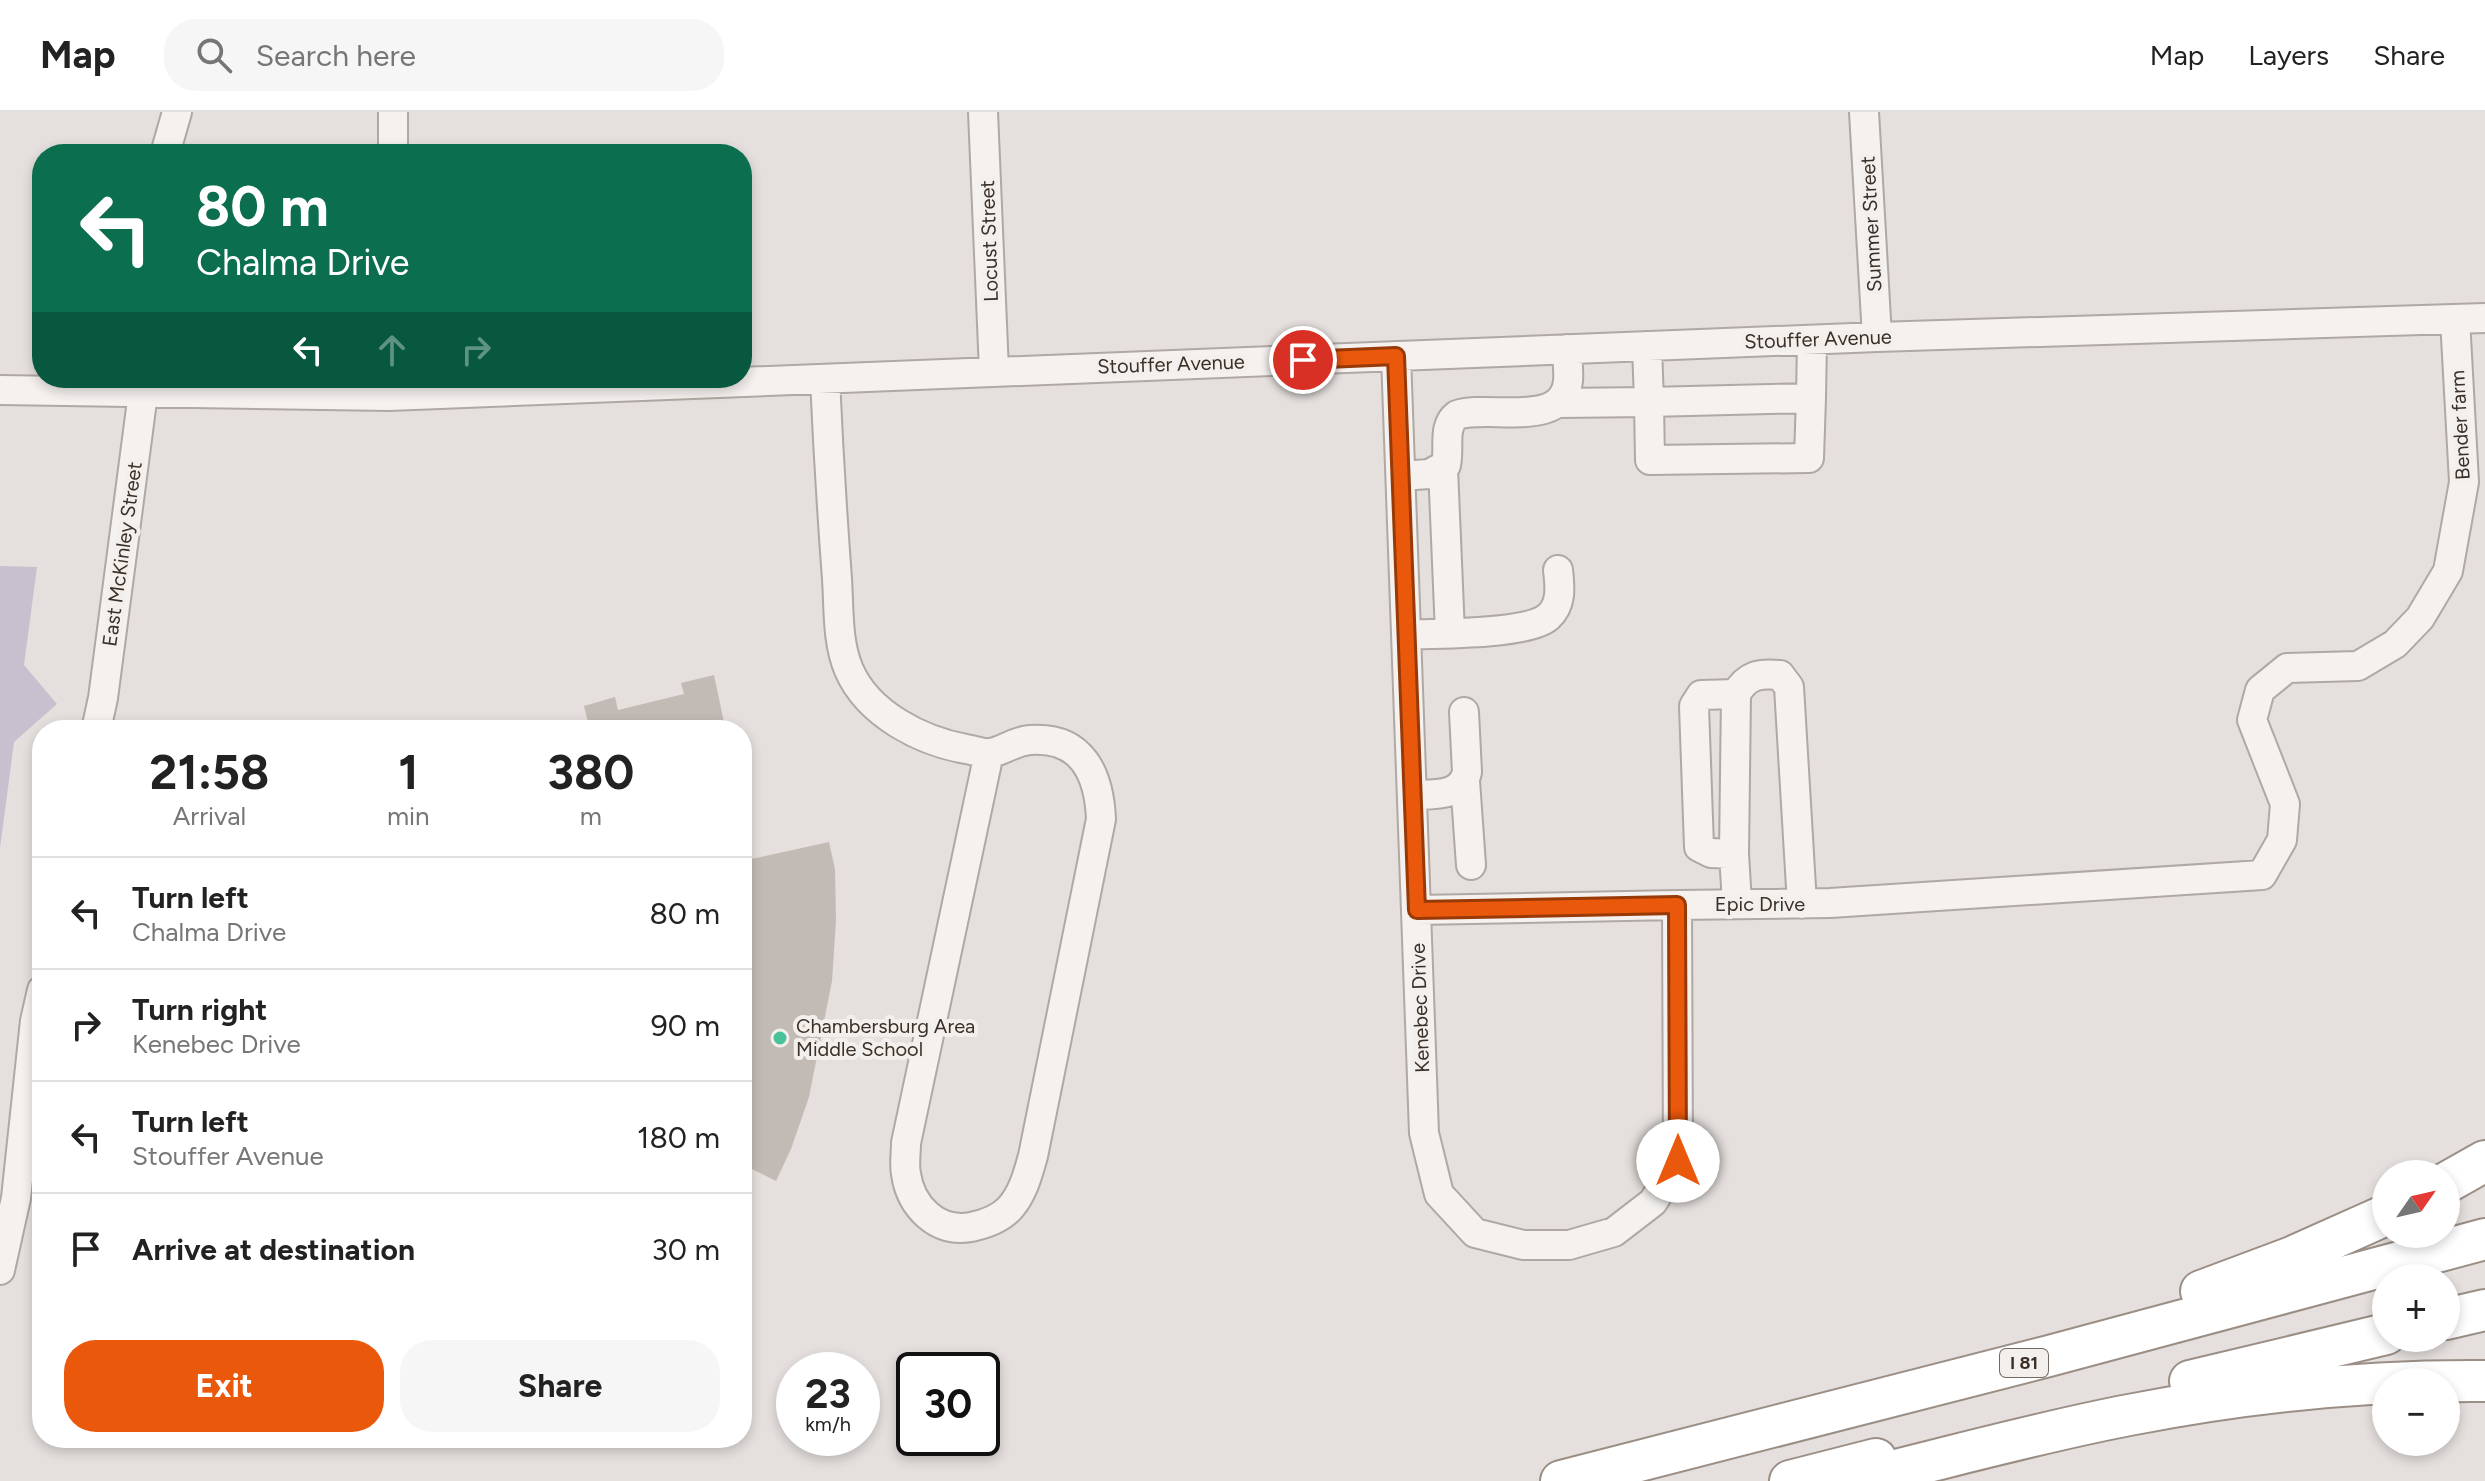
<!DOCTYPE html>
<html lang="en">
<head>
<meta charset="utf-8">
<style>
  :root { --surface:#fff; --page:#f6f6f6; --text:#222; --muted:#767676; --line:#e0e0e0; --accent:#ea580c }
  body { margin:0; font-family:Figtree,sans-serif; background:var(--page); color:var(--text); height:100vh; display:flex; flex-direction:column; font-size:30px; white-space:nowrap }
  * { box-sizing:border-box; margin:0 }
  p { font-size:26px; color:var(--muted) }
  .icon { flex:none; width:44px; height:44px; fill:none; stroke:currentColor; stroke-width:2; stroke-linecap:round; stroke-linejoin:round }
  .map { position:relative; flex:1; overflow:hidden }
  .details { position:absolute; left:32px; top:608px; width:720px; height:728px; display:flex; flex-direction:column; background:var(--surface); border-radius:32px; box-shadow:0 4px 12px #0003 }
  .details>* { flex:none }
  .banner { position:absolute; left:32px; top:32px; width:720px; height:244px; border-radius:32px; box-shadow:0 4px 12px #0003; background:#0b6e4f; color:#fff; overflow:hidden }
  .needle { width:52px; rotate:56deg }
  .fabs { position:absolute; left:2372px; top:1048px; display:grid; gap:16px }
  .fabs a { display:grid; place-items:center; width:88px; height:88px; border-radius:50%; background:var(--surface); box-shadow:0 4px 12px #0003; font-size:40px }
  .speed { position:absolute; left:776px; top:1240px; display:flex; gap:16px; font-size:40px; font-weight:700; text-align:center }
  .speed>* { display:grid; place-content:center; width:104px; height:104px; border-radius:50%; background:var(--surface); box-shadow:0 4px 12px #0003; line-height:1 }
  .speed small { font-size:20px; font-weight:400 }
  .speed .limit { border:4px solid #111; border-radius:12px; background:#fff; color:#111 }
  .pin { position:absolute; display:grid; place-items:center; width:68px; height:68px; color:#fff; margin:-34px; border:4px solid #fff; border-radius:50%; box-shadow:0 2px 8px #0007 }
  .me { position:absolute; width:88px; margin:-44px; rotate:0deg; stroke-linejoin:round; filter:drop-shadow(0 0 6px #0008) }
  .turn { display:flex; align-items:center; gap:28px; height:168px; padding:0 32px; font-size:36px }
  .turn .icon { width:104px; height:104px; stroke-width:2.5 }
  .turn b { display:block; font-size:56px; line-height:68px }
  .lanes { display:flex; align-items:center; height:76px; padding:0 32px; background:#0003; justify-content:center; gap:40px; direction:ltr }
  .lanes .off { opacity:.35 }
  .eta { display:flex; justify-content:space-evenly; align-items:center; height:136px; text-align:center }
  .eta b { font-size:48px; font-weight:700; line-height:56px }
  .cta { display:flex; gap:16px; margin-top:auto; padding:16px 32px }
  .cta a { flex:1; height:92px; border-radius:32px; background:var(--accent); color:#fff; font-size:32px; font-weight:700; line-height:92px; text-align:center }
  .cta a+a { background:var(--page); color:var(--text) }
  ul { padding:0; list-style:none }
  li { display:flex; align-items:center; gap:24px; height:112px; padding:0 32px; border-top:2px solid var(--line) }
  li div { flex:1 }
  li b { display:block; font-size:30px }
  li em { font-style:normal }
  header { display:flex; align-items:center; gap:48px; box-sizing:border-box; height:112px; padding:0 40px; background:var(--surface); border-bottom:2px solid var(--line) }
  header strong { font-size:38px }
  nav { display:flex; gap:44px; margin-inline-start:auto; font-size:28px }
  .search { width:560px; height:72px; background:var(--page); display:flex; align-items:center; gap:20px; box-sizing:border-box; padding:0 28px; border-radius:32px; color:var(--muted); font-size:30px }
  .map>svg:first-child { display:block }
</style>
</head>
<body>
<header>
<strong>Map</strong>
<div class="search"><svg class="icon" aria-label="search" viewBox="0 0 24 24"><circle cx="10" cy="10" r="6"/><path d="M15 15l6 6"/></svg>Search here</div>
<nav><a>Map</a><a>Layers</a><a>Share</a></nav>
</header>
<div class="map">
<svg width="2485" height="1369" viewBox="0 0 2485 1369">
  <rect width="100%" height="100%" fill="#e5e0dd"/>
  <path fill="#c8bfcf" d="M0,454L37,455L24,553L57,592L14,630L0,736Z"/>
  <path fill="#c2bab4" d="M714,563L725,615L715,618H590L584,594L615,585L618,598L684,582L681,571Z
    M829,730L835,757L836,809L832,869L809,985L791,1037L776,1069L742,1052V749Z"/>
  <g fill="none" stroke-linecap="round" stroke-linejoin="round">
    <defs>
      <path id="minor" d="M983,0L994,259
        M1864,0L1877,225
        M165,42L177,0
        M393,42V0
        M1647,234L1649,290L1811,286L1812,228
        M1396,244L1424,1021L1439,1082L1475,1121L1523,1133H1569L1614,1120L1653,1090L1678,1049L1677,793L1830,791L2262,763L2282,728L2285,692L2252,608L2260,578L2287,556L2358,554L2395,532L2420,506L2448,459L2464,370L2455,207
        M825,267C828,334 832,400 837,467C839,497 837,530 849,558C868,602 921,629 966,637C973,638 983,642 990,641C1003,639 1015,629 1030,628C1082,624 1099,662 1101,707L1033,1044C1028,1062 1023,1081 1010,1096C1000,1107 986,1112 971,1115C937,1121 911,1095 906,1062C904,1052 906,1041 906,1031L989,641
        M0,278L389,284L1877,225L2485,206
        M1557,291L1649,290L1650,348L1809,346L1811,286
        M1443,356L1450,521
        M1401,364L1429,362L1446,353C1450,336 1442,314 1457,303C1488,292 1563,318 1568,269C1569,259 1567,247 1567,237
        M1406,523C1437,521 1527,523 1548,505C1562,493 1560,475 1558,458
        M96,618L103,586L145,266
        M1465,669L1471,753
        M1412,683C1434,682 1462,685 1467,660L1464,600
        M1734,742L1711,741L1699,735L1694,594L1701,583L1736,582
        M1737,791L1734,742L1736,582C1747,563 1759,561 1780,563L1789,575L1802,792
        M1417,798L1677,793
        M0,1158L16,1086L35,909L42,878"/>
      <path id="highway" d="M2446,1071L2485,1049
        M2201,1179L2292,1145L2386,1103
        M2446,1207L2485,1198
        M2190,1269L2386,1222
        M1561,1369L2049,1244L2485,1127
        M1790,1369L1876,1347
        M1851,1369C1943,1347 2035,1321 2129,1303C2246,1280 2365,1268 2485,1269"/>
    </defs>
    <use href="#minor" stroke="#afa8a3" stroke-width="32"/>
    <use href="#highway" stroke="#9b8e85" stroke-width="44"/>
    <use href="#minor" stroke="#f4f1ef" stroke-width="28"/>
    <use href="#highway" stroke="#fff" stroke-width="40"/>
  </g>
  <g fill="none" stroke-linecap="round" stroke-linejoin="round">
    <defs>
      <path id="route" d="M1303,248L1396,244L1417,798L1677,793L1678,1049"/>
    </defs>
    <use href="#route" stroke="#983908" stroke-width="20"/>
    <use href="#route" stroke="#ea580c" stroke-width="14"/>
  </g>
  <circle fill="#4ac299" stroke="#f3efec" stroke-width="3" cx="780" cy="926" r="8"/>
  <g text-anchor="middle" stroke-width="8" stroke-linejoin="round" paint-order="stroke">
    <rect fill="#f3efec" stroke="#726963" stroke-width="2" x="2000" y="1237" width="48" height="28" rx="6"/>
    <g font-size="18" font-weight="bold" fill="#3b3028">
      <text x="2024" y="1257">I 81</text>
    </g>
    <g font-size="20" fill="#3b3028" stroke="#f3efec">
      <text transform="translate(1871 112) rotate(-93)" y="7">Summer Street</text>
      <text transform="translate(989 129) rotate(-92)" y="7">Locust Street</text>
      <text transform="translate(1818 227) rotate(-2)" y="7">Stouffer Avenue</text>
      <text transform="translate(1171 252) rotate(-2)" y="7">Stouffer Avenue</text>
      <text transform="translate(2460 313) rotate(-93)" y="7">Bender farm</text>
      <text transform="translate(122 442) rotate(-82)" y="7">East McKinley Street</text>
      <text x="1760" y="799">Epic Drive</text>
      <text transform="translate(1420 896) rotate(-92)" y="7">Kenebec Drive</text>
    </g>
    <g font-size="20" fill="#3b3028" stroke="#f3efec" text-anchor="start">
      <text x="796" y="921">Chambersburg Area<tspan x="796" dy="23">Middle School</tspan></text>
    </g>
  </g>
</svg>
<div class="fabs">
<a><svg class="needle" viewBox="-14 -14 28 28"><path d="M0-13l5 13h-10z" fill="#e53935"/><path d="M0 13l5-13h-10z" fill="#767676"/></svg></a>
<a>+</a>
<a>−</a>
</div>
<div class="speed"><div>23<small>km/h</small></div><div class="limit">30</div></div>
<div class="pin" style="left:1303px;top:248px;background:#d93025"><svg class="icon" aria-label="arrive" viewBox="0 0 24 24"><path d="M6 21V4h12l-3 4 3 4H6"/></svg></div>
<svg class="me" style="left:1678px;top:1049px" viewBox="-20 -20 40 40"><circle r="19" fill="#fff"/><path d="M0-13L10 11 0 6-10 11z" fill="#ea580c"/></svg>
<div class="banner">
<div class="turn"><svg class="icon" aria-label="left" viewBox="0 0 24 24"><path d="M17 20v-9H6M10 6l-5 5 5 5"/></svg><div><b>80 m</b>Chalma Drive</div></div>
<div class="lanes"><svg class="icon" aria-label="left" viewBox="0 0 24 24"><path d="M17 20v-9H6M10 6l-5 5 5 5"/></svg><svg class="icon off" aria-label="ahead" viewBox="0 0 24 24"><path d="M12 20V5M6 11l6-6 6 6"/></svg><svg class="icon off" aria-label="right" viewBox="0 0 24 24"><path d="M7 20v-9h11M14 6l5 5-5 5"/></svg></div>
</div>
<section class="details">
<div class="eta">
<div><b>21:58</b><p>Arrival</p></div>
<div><b>1</b><p>min</p></div>
<div><b>380</b><p>m</p></div>
</div>
<ul>
<li><svg class="icon" aria-label="left" viewBox="0 0 24 24"><path d="M17 20v-9H6M10 6l-5 5 5 5"/></svg><div><b>Turn left</b><p>Chalma Drive</p></div><em>80 m</em></li>
<li><svg class="icon" aria-label="right" viewBox="0 0 24 24"><path d="M7 20v-9h11M14 6l5 5-5 5"/></svg><div><b>Turn right</b><p>Kenebec Drive</p></div><em>90 m</em></li>
<li><svg class="icon" aria-label="left" viewBox="0 0 24 24"><path d="M17 20v-9H6M10 6l-5 5 5 5"/></svg><div><b>Turn left</b><p>Stouffer Avenue</p></div><em>180 m</em></li>
<li><svg class="icon" aria-label="arrive" viewBox="0 0 24 24"><path d="M6 21V4h12l-3 4 3 4H6"/></svg><div><b>Arrive at destination</b></div><em>30 m</em></li>
</ul>
<div class="cta"><a>Exit</a><a>Share</a></div>
</section>
</div>
</body>
</html>
